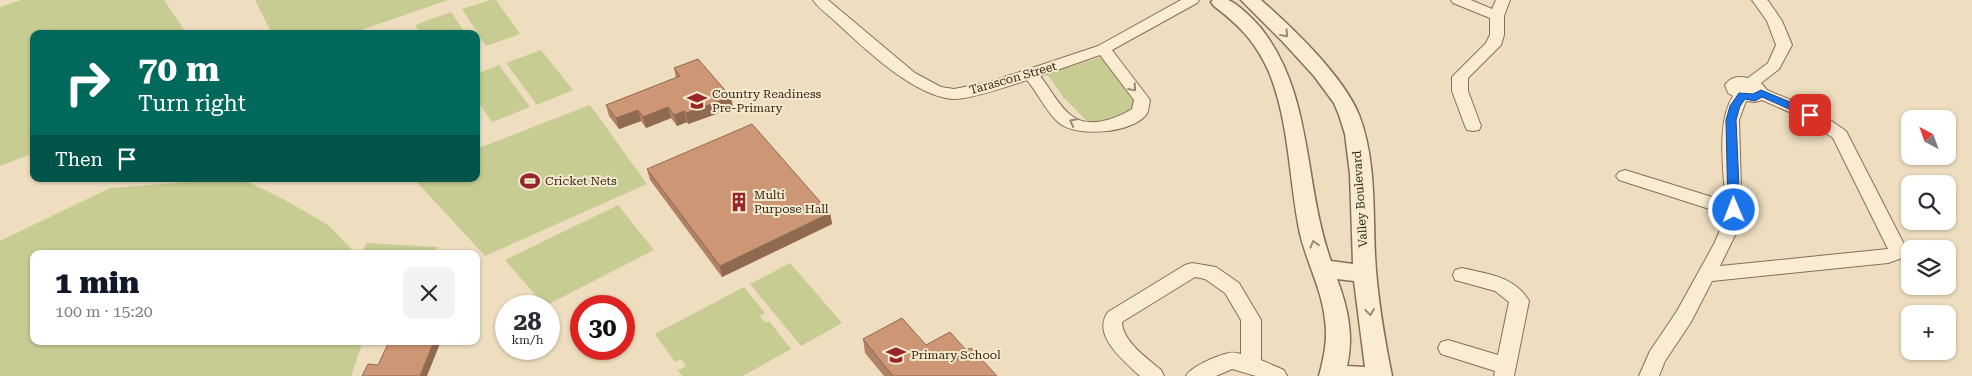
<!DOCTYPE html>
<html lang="en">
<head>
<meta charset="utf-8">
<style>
  :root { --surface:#fff; --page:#f2f2f3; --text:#2b2b33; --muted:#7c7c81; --accent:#111827 }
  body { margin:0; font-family:"Roboto Serif",serif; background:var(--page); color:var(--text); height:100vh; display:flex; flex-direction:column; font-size:19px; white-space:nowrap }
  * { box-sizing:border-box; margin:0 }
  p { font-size:16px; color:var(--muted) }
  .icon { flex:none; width:28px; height:28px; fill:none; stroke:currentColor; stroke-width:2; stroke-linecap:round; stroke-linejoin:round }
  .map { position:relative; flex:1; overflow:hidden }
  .details { position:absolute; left:30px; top:250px; width:450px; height:95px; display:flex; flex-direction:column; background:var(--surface); border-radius:10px; box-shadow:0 1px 4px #0004 }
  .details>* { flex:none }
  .banner { position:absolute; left:30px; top:30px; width:450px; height:152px; border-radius:10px; box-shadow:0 1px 4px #0004; background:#00695c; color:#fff; overflow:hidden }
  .needle { width:32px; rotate:319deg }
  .fabs { position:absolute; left:1901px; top:110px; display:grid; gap:10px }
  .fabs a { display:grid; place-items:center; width:55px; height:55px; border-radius:10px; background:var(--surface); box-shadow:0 1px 4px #0004; font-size:25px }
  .speed { position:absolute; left:495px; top:295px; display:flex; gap:10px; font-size:25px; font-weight:700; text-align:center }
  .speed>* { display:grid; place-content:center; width:65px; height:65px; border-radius:50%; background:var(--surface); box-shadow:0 1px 4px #0004; line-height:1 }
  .speed small { font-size:12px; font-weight:400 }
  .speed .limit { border:8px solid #d22; background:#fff; color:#111 }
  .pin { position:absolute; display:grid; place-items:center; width:42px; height:42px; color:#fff; margin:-21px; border-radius:10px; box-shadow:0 2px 8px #0006 }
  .me { position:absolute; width:55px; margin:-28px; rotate:359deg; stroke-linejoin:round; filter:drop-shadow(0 0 4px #0008) }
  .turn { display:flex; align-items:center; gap:18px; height:105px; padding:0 25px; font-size:22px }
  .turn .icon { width:65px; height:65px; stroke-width:2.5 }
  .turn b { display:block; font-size:35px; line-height:42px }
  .then { display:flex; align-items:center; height:48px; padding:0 25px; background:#0003; gap:10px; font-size:19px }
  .round { display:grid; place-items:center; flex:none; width:52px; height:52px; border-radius:10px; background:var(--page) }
  .overview { display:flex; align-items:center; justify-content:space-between; height:85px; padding:0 25px }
  h1 { font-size:30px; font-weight:800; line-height:38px; color:var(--accent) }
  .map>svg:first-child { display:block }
</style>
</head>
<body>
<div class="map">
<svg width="1972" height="376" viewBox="0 0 1972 376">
  <rect width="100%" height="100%" fill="#eedebf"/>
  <path fill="#c7cc93" d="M21,0H164L187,34H34V153L0,166V7Z
    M255,0H448L350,34H272Z
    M491,0H496L520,34L486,46L462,9Z
    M451,12L466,34H421L415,25Z
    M541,50L573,90L537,105L506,63Z
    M1104,56L1124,75L1140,112L1114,122L1089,123L1064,98L1047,74Z
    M499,65L530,107L492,122L476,99V74Z
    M590,105L647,184L485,256L414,179H476V149Z
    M229,179H242L283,199L328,225L356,254H34V341H363L351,376H0V241L110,188Z
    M618,205L654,250L545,306L505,260Z
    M367,243L438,247L434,254H360Z
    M790,263L842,323L801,346L750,284Z
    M744,287L765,313L760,316L765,323L769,321L791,349L743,376H682L678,370L686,366L681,359L675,362L655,334Z"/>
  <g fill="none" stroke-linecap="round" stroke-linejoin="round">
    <defs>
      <path id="minor" d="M813,0H828L915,73L941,87L954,89L990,82L1098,46L1181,0H1199L1197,3L1112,50L1150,100C1149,105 1149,111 1146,115C1131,133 1078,138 1059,123C1046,112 1038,93 1027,80C1009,86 970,100 952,99C913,95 866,50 838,24C830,16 819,9 813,0ZM1100,55L1134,100L1132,109C1116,119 1089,129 1072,116C1059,107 1050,88 1040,76Z
        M1451,0H1471L1492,9L1496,0H1510L1504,16V35L1501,45L1468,78V91L1481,126L1479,130L1473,131L1467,130L1465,126L1452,91V77L1486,43L1490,35V18L1453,3Z
        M1752,0H1767L1769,2L1782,21L1792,45L1779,69L1761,83L1767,90L1817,111L1846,131L1906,248L1902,258L1888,263L1712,281L1691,322L1665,361L1659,376H1639L1650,351L1677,311L1714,244L1724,221L1725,214L1619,180L1616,176L1619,172L1625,170L1725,201C1724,169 1716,123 1733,96L1728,93L1725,85C1731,76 1739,76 1748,78L1768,63L1776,45L1767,21ZM1762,100L1805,119L1833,138L1888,249L1720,266L1742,221L1739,120L1746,101L1755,102Z
        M1192,263L1216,267L1239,283L1261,320V360L1284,370L1287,376H1256L1232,369L1216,376H1186C1190,367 1218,355 1229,353C1233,352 1237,353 1241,354V320L1225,293L1205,279L1195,277L1122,322C1122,341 1148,359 1161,370L1164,376H1140C1124,361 1091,335 1108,312L1185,265Z
        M1462,268C1487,274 1515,276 1529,301L1514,376H1494L1495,371L1441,354L1438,348L1441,342L1448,340L1498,355L1509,302L1495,291L1455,280L1453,275L1455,270Z"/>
      <path id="tertiary" d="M1213,0C1217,0 1224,0 1228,0C1237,3 1253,19 1260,27C1314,94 1303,183 1331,261L1353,264L1350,174L1345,134L1339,115L1334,103L1314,76L1283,42L1241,0H1261C1292,27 1344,77 1359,115C1376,159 1373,209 1375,255C1377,296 1384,336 1392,376H1319C1324,357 1328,339 1325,320C1322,288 1305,260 1299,229C1289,177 1289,121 1269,72C1255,41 1240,26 1214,6L1211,2ZM1337,279L1354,281L1365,367L1347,366C1354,336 1348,308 1337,279Z"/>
    </defs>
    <use href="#minor" stroke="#876f57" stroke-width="2"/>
    <use href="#tertiary" stroke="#876f57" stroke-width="3"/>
    <use href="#minor" fill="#f9ecd2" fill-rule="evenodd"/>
    <use href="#tertiary" fill="#f9ecd2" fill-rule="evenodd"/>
  </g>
  <path fill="#b08164" d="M674,68L733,108L688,124L687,122L677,126L671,118L646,128L641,121L619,129L609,116L606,105L676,78Z
    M647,169L830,213L832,224L722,277L650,180Z
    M863,339L926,345L966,350L997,376H884L865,353Z"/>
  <path fill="#906951" d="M731,97L733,108L688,124L686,113Z
    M668,107L671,118L646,128L643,117Z
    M638,110L641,121L619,129L616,118Z
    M684,111L687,122L677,126L674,115Z
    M830,213L832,224L722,277L720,266Z
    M434,341H437L439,346L427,376H420Z"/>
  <path fill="#cd9674" stroke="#906951" d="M698,59L731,97L686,113L684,111L674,115L668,107L643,117L638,110L616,118L606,105L680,76L674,68Z
    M752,124L830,213L720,266L647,169Z
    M902,318L926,345L950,332L966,350L971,348L997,376H893L863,339Z
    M407,341H434L420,376H362L368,364L378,365L388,344Z"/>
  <defs><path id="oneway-chevron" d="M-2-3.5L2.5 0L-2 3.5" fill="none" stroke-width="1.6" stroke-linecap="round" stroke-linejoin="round" transform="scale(1.25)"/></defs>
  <g stroke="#988a77">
    <use href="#oneway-chevron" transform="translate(1285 34) rotate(48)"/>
    <use href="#oneway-chevron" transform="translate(1133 88) rotate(49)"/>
    <use href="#oneway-chevron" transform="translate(1073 122) rotate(-153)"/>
    <use href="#oneway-chevron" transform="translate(1314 244) rotate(-107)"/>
    <use href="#oneway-chevron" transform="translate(1370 312) rotate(83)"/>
  </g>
  <path fill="#1a73e8" stroke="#114b97" d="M1761,90L1814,112L1816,115L1814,117H1807L1762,97L1755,101L1745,99L1740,106L1736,120L1740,210L1734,214L1728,210L1726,120L1730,106L1739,93L1753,94Z"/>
  <defs>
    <symbol id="school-bare" viewBox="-9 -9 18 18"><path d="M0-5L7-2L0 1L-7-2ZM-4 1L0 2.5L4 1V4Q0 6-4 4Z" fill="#96262b" stroke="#f5e9ce" stroke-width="2.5" paint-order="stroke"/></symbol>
    <symbol id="stadium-bare" viewBox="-9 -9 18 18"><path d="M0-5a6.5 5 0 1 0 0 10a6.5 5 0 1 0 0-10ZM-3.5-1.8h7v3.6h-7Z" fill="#96262b" stroke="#f5e9ce" stroke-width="2.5" paint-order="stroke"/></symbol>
    <symbol id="building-bare" viewBox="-9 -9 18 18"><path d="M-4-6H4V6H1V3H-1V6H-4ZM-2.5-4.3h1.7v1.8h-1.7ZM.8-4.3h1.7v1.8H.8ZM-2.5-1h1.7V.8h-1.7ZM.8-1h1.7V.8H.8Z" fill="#96262b" stroke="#f5e9ce" stroke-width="2.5" paint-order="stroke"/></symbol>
  </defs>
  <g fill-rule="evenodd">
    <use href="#school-bare" x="683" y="87" width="28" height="28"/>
    <use href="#stadium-bare" x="516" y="167" width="28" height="28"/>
    <use href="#building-bare" x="725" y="188" width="28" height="28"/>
    <use href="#school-bare" x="882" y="341" width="28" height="28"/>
  </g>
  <g text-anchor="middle" stroke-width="4" stroke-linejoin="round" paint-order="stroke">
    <g font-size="12" fill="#36281c" stroke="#f5e9ce">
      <text transform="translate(1013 78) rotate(-16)" y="4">Tarascon Street</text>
      <text transform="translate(1360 199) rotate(-94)" y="4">Valley Boulevard</text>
    </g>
    <g font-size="12" fill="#36281c" stroke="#f5e9ce" text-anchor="start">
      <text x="712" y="98">Country Readiness<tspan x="712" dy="14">Pre-Primary</tspan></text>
      <text x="545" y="185">Cricket Nets</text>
      <text x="754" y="199">Multi<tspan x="754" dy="14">Purpose Hall</tspan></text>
      <text x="911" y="359">Primary School</text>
    </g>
  </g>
</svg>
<div class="fabs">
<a><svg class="needle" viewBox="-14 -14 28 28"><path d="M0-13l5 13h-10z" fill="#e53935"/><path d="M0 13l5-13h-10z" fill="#7c7c81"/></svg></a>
<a><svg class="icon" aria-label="search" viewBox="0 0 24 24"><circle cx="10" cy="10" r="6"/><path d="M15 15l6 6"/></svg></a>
<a><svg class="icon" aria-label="layers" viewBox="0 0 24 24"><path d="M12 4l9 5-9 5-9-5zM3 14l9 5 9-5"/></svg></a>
<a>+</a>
</div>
<div class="speed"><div>28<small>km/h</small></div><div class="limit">30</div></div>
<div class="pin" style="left:1810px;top:115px;background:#d93025"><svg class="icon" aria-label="arrive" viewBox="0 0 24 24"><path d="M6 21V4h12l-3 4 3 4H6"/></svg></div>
<svg class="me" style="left:1734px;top:210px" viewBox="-20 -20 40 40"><circle r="17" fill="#1a73e8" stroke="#fff" stroke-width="3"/><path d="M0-11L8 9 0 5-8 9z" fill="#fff"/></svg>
<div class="banner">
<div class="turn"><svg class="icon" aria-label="right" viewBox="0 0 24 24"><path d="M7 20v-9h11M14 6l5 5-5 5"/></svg><div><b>70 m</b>Turn right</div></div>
<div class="then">Then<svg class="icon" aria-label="arrive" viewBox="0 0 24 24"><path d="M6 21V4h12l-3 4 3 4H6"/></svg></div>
</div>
<section class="details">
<div class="overview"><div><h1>1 min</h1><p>100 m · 15:20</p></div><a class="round"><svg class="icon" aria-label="close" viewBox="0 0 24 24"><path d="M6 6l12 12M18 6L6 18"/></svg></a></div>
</section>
</div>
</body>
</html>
